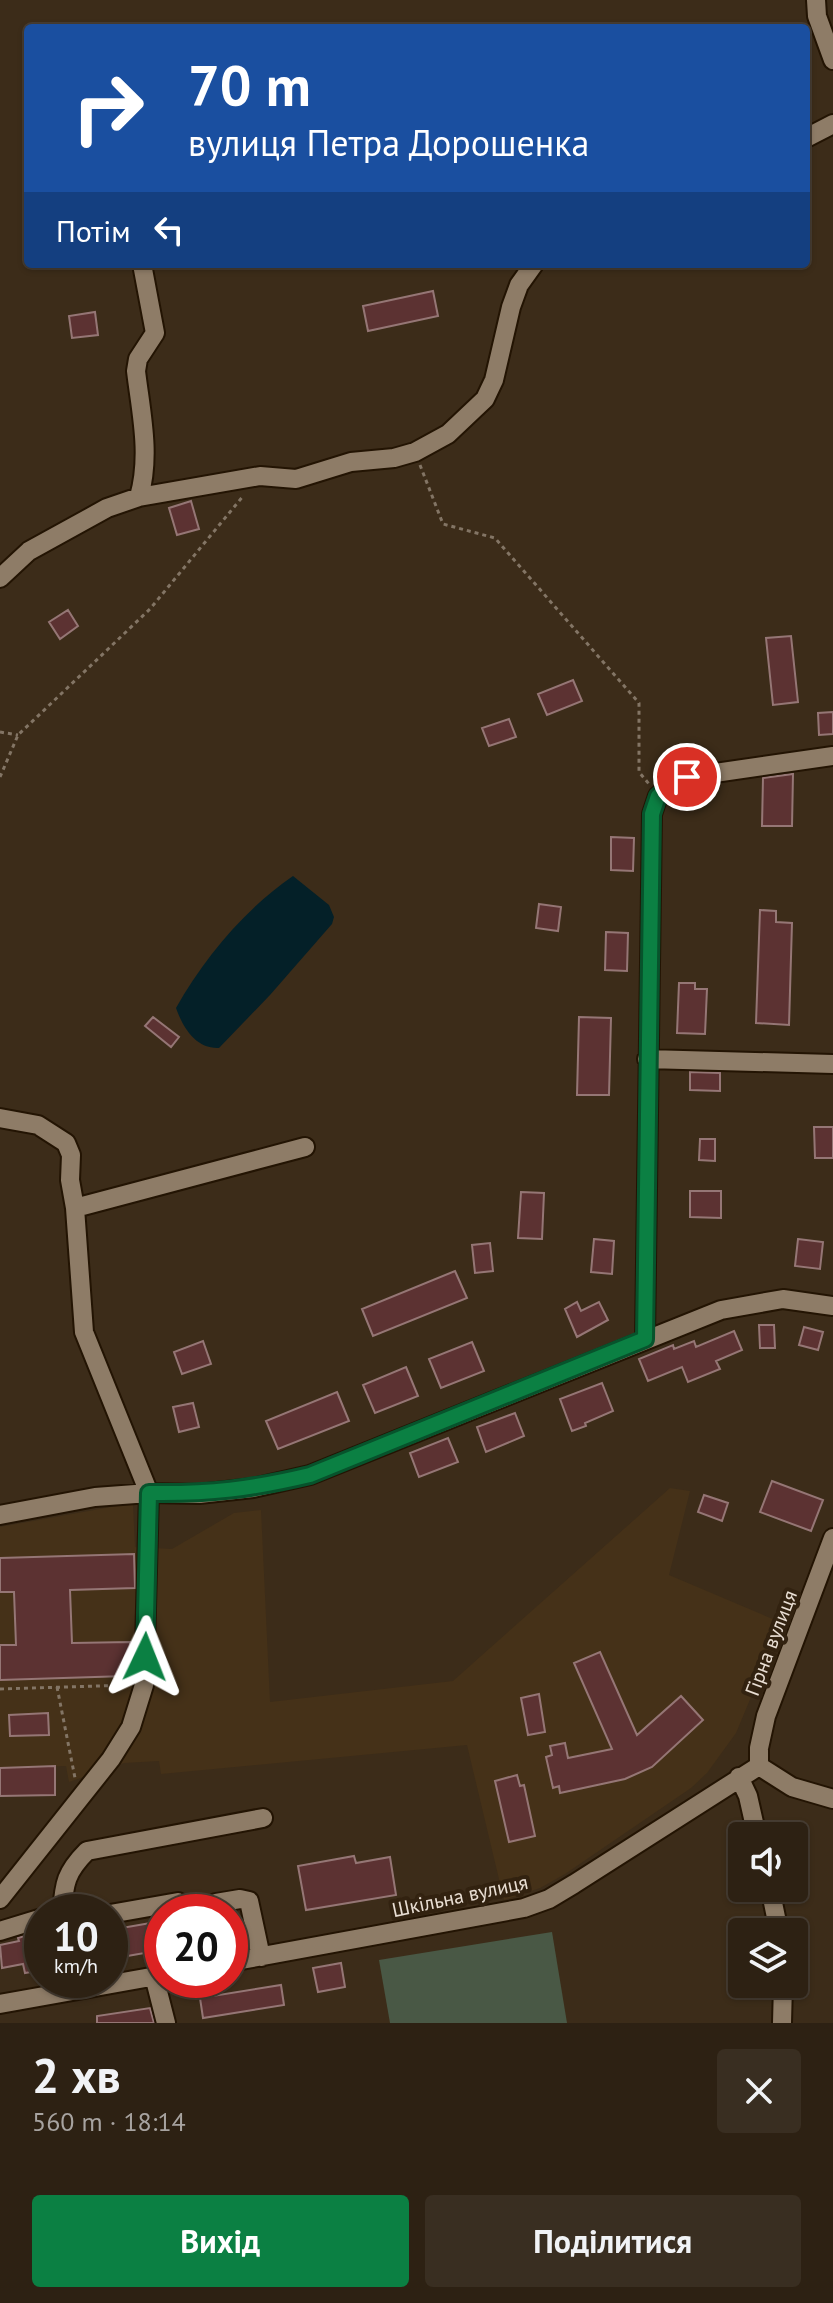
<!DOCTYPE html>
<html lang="uk">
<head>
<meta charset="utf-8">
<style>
  :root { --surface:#2d2113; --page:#392e21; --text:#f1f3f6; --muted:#a7a3a0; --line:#483e33; --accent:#0b8043 }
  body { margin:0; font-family:"PT Sans",sans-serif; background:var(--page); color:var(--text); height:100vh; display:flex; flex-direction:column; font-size:30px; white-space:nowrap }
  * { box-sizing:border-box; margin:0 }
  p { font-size:26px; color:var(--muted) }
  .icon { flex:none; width:44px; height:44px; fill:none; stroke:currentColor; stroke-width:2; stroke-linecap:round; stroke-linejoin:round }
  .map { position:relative; height:2023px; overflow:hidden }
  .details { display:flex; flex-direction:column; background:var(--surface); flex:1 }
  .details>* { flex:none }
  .guide { position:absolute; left:24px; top:24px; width:786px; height:244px; border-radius:8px; box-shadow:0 2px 6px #0004,0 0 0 2px var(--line); background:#1a4fa0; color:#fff; overflow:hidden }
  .tools { position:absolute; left:728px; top:1822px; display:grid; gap:16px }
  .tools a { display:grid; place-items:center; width:80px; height:80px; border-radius:8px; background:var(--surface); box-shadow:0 2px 6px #0004,0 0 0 2px var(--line); font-size:40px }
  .speed { position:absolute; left:24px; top:1894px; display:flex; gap:16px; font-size:40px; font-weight:700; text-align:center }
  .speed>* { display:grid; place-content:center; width:104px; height:104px; border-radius:50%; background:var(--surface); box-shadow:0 2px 6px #0004,0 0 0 2px var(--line); line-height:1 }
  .speed small { font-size:20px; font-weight:400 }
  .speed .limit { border:12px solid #d22; background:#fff; color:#111 }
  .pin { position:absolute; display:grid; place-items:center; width:68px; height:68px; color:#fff; margin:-34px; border:4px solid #fff; border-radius:50%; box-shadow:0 2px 8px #0007 }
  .me { position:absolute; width:88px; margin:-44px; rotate:2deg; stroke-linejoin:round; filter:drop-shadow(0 0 6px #0008) }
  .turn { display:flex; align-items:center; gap:28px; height:168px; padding:0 32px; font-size:36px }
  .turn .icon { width:104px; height:104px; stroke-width:2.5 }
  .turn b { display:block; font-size:56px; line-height:68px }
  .then { display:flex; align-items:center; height:76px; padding:0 32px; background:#0003; gap:16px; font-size:30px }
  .round { display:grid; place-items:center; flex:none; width:84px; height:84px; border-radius:8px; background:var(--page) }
  .headline { display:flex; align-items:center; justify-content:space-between; height:136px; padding:0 32px }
  h1 { font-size:48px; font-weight:700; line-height:60px }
  .cta { display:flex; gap:16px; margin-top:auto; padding:16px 32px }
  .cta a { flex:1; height:92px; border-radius:8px; background:var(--accent); color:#fff; font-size:32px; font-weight:700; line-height:92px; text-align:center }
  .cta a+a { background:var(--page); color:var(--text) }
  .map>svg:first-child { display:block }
</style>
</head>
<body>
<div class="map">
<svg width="833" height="2023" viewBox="0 0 833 2023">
  <rect width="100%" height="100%" fill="#3c2c19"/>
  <path fill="#453118" d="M670,1488L690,1491L669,1575L782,1623L736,1733L707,1773L691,1788L565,1874L540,1888L504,1900L467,1745L161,1774L159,1761L124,1763L69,1782L66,1766L0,1768V1527L122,1505H133L135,1547L172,1549L234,1513L261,1510L270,1702L453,1681Z"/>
  <path fill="#495845" d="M552,1932L567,2023H390L379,1960Z"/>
  <path fill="#042028" d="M293,876L329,905L334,917L332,924L270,995L219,1048C196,1049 183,1028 176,1008C204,958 245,909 293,876Z"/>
  <path fill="#5c3232" stroke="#957675" stroke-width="2" d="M433,291L438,316L368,331L363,306Z
    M95,312L98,335L72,338L69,316Z
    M191,501L199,529L177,535L169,508Z
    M68,610L78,626L60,639L49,622Z
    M791,636L798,702L773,705L766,638Z
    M573,680L582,701L547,715L538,694Z
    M833,712V734L819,735L818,713Z
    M509,719L516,737L489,746L482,728Z
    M793,774L792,826H762L763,778Z
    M611,837L634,838L633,871L611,870Z
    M539,904L561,907L558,931L536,928Z
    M760,910L776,911V922L792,923L789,1025L756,1023Z
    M606,932L628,933L627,971L605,970Z
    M679,983H695V989H707L705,1034L677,1033Z
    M153,1017L179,1037L171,1047L145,1026Z
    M579,1017L611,1018L609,1095H577Z
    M690,1072L720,1073V1091L690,1090Z
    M814,1127H833V1158H815Z
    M700,1139H715V1161L699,1160Z
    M690,1191H721V1218L690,1217Z
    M521,1192L544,1193L542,1239L518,1238Z
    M594,1239L614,1241L612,1274L591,1272Z
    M798,1239L823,1242L820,1269L795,1266Z
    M490,1243L493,1271L475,1273L472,1245Z
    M455,1271L467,1298L373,1336L362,1309Z
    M577,1302L581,1311L599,1302L608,1320L577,1337L565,1309Z
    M759,1325H774L775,1348H760Z
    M804,1327L823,1332L818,1350L799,1345Z
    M734,1331L742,1350L716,1361L720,1369L688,1382L682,1367L648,1381L639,1359L673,1345L674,1349L694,1341L696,1347Z
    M203,1341L211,1364L182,1374L174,1352Z
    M472,1342L484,1371L441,1388L429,1359Z
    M406,1367L418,1396L375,1413L363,1385Z
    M602,1383L613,1411L585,1423L586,1426L572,1431L560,1399Z
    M337,1392L349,1421L278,1449L266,1421Z
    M193,1403L199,1427L179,1432L173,1407Z
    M515,1413L524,1436L486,1452L477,1427Z
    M448,1438L458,1462L419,1477L410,1453Z
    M772,1481L823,1500L811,1531L760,1512Z
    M704,1495L728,1503L722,1521L698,1512Z
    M134,1554L135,1588L70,1590L72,1643L130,1642L131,1667L126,1668V1676L0,1680V1645H16L14,1592H0V1558Z
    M600,1652L637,1735L681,1696L703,1720L652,1767L625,1779L560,1793L559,1786L553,1788L546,1757L552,1755L550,1746L565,1743L568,1758L612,1749L574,1663Z
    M539,1694L545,1732L528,1735L521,1698Z
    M48,1713L49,1735L10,1736L9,1715Z
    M55,1766V1795L0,1796V1768Z
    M517,1775L520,1786L524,1785L535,1836L509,1842L495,1781Z
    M354,1856L356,1863L390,1857L396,1895L306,1910L298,1866Z
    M162,1921V1950L110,1959V1930Z
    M42,1931V1970L25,1973L23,1964L2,1968L0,1945L19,1941L18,1938Z
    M341,1963L345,1987L318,1992L313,1968Z
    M281,1985L284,2005L203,2018L200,1998Z
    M150,2008L154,2023H97V2016Z"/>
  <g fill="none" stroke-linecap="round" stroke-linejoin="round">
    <defs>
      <path id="minor" d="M816,0L817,16L833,60
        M806,138L833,124
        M139,497C151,455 141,413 136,371L138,359L155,333L142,264
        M0,578L29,551L107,508L139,497L260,476L296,479L351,462L394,458L415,452L448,434L485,399L494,380L511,307L519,285L534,264
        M647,1059L833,1064
        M0,1118L38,1125L66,1143L71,1155L70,1180L75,1208L84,1332L149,1493L144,1685L131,1727L111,1759L0,1899
        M75,1208L305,1147
        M645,1339L652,814L658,796L687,777L833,756
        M0,1515L95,1497L149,1493L199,1494L253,1488L310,1475L721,1310L783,1299L833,1306
        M759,1766V1748L766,1716L833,1538
        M759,1766L792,1787L833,1799
        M739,1777L748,1796L757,1836
        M770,1888L779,1932
        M216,1903L240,1899L249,1901L261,1957
        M62,1912C64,1883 66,1872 87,1851L263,1818
        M110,1914L178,1902L192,1912
        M0,1931L42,1918
        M230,1962L524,1908L549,1899L574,1884L759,1766
        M154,1976L166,2023
        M0,2004L162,1975
        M782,2023L783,1984"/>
    </defs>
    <use href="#minor" stroke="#231403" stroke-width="22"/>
    <path stroke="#837565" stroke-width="3" stroke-dasharray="4 4" stroke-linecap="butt" d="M420,465L443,524L495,538L639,703V772L649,784
      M0,732L18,735
      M0,777L18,735L150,609L244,495
      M57,1687L75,1778
      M0,1689L128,1685"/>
    <use href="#minor" stroke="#8e7c67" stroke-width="18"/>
  </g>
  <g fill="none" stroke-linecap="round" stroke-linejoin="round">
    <defs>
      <path id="route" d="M145,1657L149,1493C210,1494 251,1489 310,1475L645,1339L652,814L658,796L687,777"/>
    </defs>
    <use href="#route" stroke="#07532c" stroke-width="20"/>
    <use href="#route" stroke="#0b8043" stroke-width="14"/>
  </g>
  <g text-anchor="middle" stroke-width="8" stroke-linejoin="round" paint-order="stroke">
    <g font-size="20" fill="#e9ded3" stroke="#322210">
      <text transform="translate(771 1643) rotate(-69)" y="7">Гірна вулиця</text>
      <text transform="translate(460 1896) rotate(-12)" y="7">Шкільна вулиця</text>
    </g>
  </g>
</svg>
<div class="tools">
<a><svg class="icon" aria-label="sound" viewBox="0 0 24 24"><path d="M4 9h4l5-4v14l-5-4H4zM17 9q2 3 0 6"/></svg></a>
<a><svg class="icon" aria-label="layers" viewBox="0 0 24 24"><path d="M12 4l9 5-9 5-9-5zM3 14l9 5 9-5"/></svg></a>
</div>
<div class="speed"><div>10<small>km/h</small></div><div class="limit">20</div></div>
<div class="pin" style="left:687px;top:777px;background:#d93025"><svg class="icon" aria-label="arrive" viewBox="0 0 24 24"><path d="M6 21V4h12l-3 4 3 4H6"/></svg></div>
<svg class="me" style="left:145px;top:1657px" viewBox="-20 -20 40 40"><path d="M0-17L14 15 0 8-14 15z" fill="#0b8043" stroke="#fff" stroke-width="4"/></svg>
<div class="guide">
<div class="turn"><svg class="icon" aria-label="right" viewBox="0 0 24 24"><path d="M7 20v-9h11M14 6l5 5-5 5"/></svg><div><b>70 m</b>вулиця Петра Дорошенка</div></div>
<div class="then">Потім<svg class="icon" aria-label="left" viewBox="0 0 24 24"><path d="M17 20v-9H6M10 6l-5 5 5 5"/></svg></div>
</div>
</div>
<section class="details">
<div class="headline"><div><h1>2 хв</h1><p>560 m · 18:14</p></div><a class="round"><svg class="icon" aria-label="close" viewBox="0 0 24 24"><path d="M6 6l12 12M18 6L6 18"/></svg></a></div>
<div class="cta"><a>Вихід</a><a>Поділитися</a></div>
</section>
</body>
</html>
